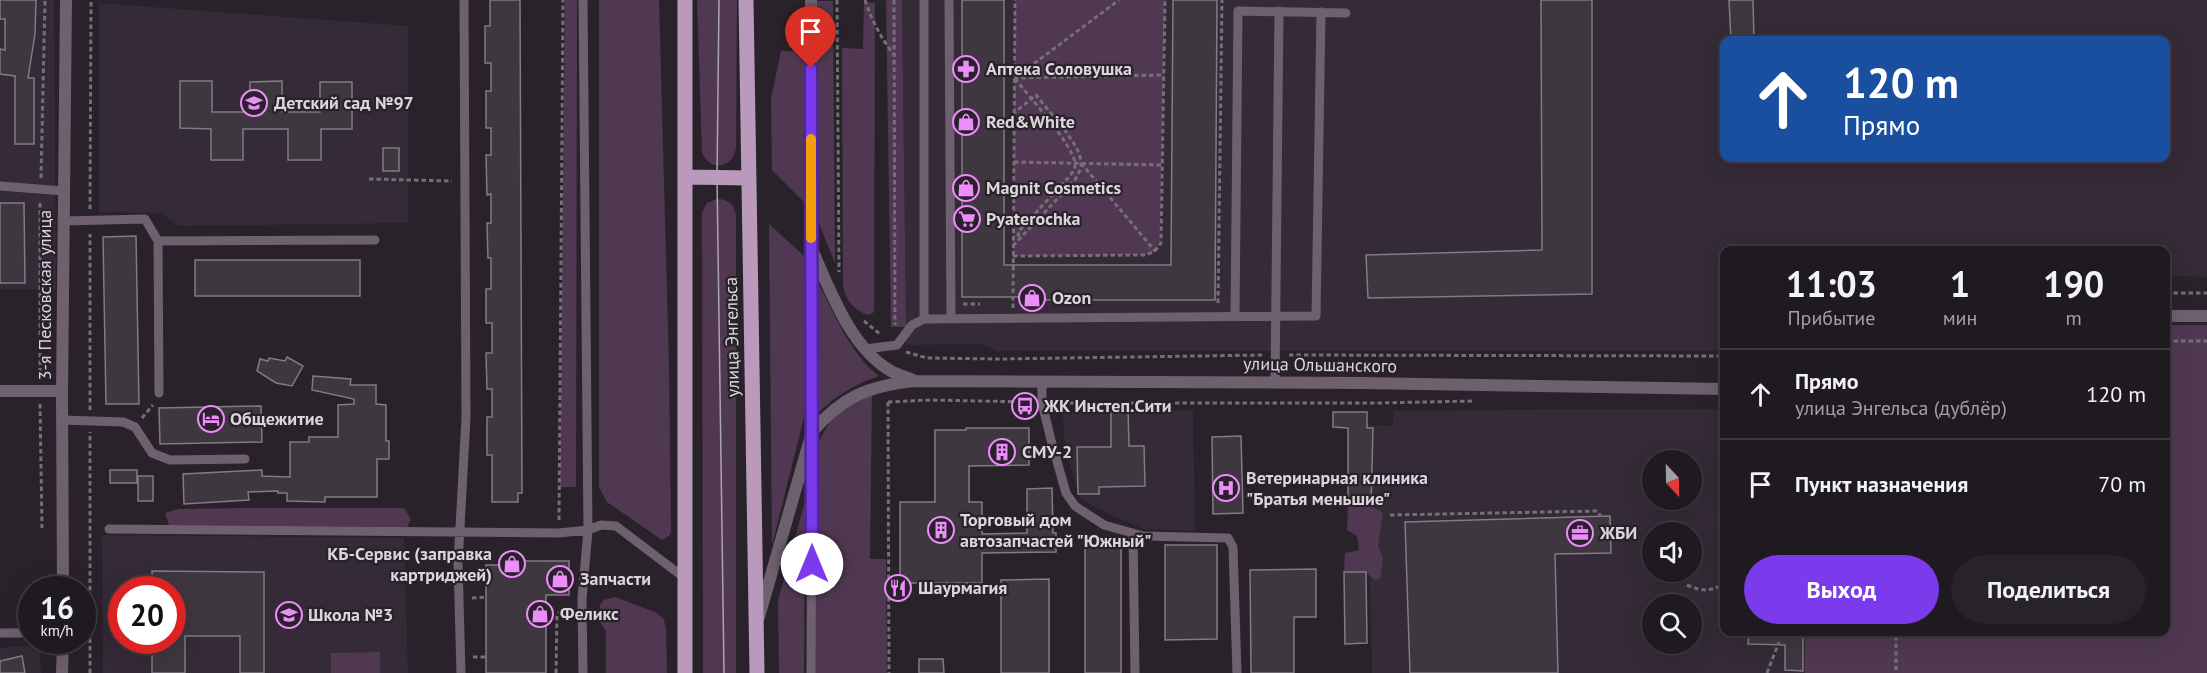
<!DOCTYPE html>
<html lang="ru">
<head>
<meta charset="utf-8">
<style>
  :root { --surface:#1f1a20; --page:#272329; --text:#f1f3f6; --muted:#a1a1a5; --line:#3c383e; --accent:#7c3aed }
  body { margin:0; font-family:"PT Sans",sans-serif; background:var(--page); color:var(--text); height:100vh; display:flex; flex-direction:column; font-size:22px; white-space:nowrap }
  * { box-sizing:border-box; margin:0 }
  p { font-size:20px; color:var(--muted) }
  .icon { flex:none; width:33px; height:33px; fill:none; stroke:currentColor; stroke-width:2; stroke-linecap:round; stroke-linejoin:round }
  .map { position:relative; flex:1; overflow:hidden }
  .panel { position:absolute; left:1720px; top:246px; width:450px; height:390px; display:flex; flex-direction:column; background:var(--surface); border-radius:12px; box-shadow:0 6px 24px #0002,0 0 0 2px var(--line) }
  .panel>* { flex:none }
  .banner { position:absolute; left:1720px; top:36px; width:450px; height:126px; border-radius:12px; box-shadow:0 6px 24px #0002,0 0 0 2px var(--line); background:#1a4fa0; color:#fff; overflow:hidden }
  .needle { width:39px; rotate:158deg }
  .tools { position:absolute; left:1642px; top:450px; display:grid; gap:12px }
  .tools a { display:grid; place-items:center; width:60px; height:60px; border-radius:50%; background:var(--surface); box-shadow:0 6px 24px #0002,0 0 0 2px var(--line); font-size:30px }
  .speed { position:absolute; left:18px; top:576px; display:flex; gap:12px; font-size:30px; font-weight:700; text-align:center }
  .speed>* { display:grid; place-content:center; width:78px; height:78px; border-radius:50%; background:var(--surface); box-shadow:0 6px 24px #0002,0 0 0 2px var(--line); line-height:1 }
  .speed small { font-size:15px; font-weight:400 }
  .speed .limit { border:9px solid #d22; background:#fff; color:#111 }
  .pin { position:absolute; display:grid; place-items:center; width:51px; height:51px; color:#fff; margin:-62px -26px; border-radius:50% 50% 50% 0; rotate:-45deg; box-shadow:0 0 6px #0007 }
  .pin .icon { rotate:45deg }
  .me { position:absolute; width:66px; margin:-33px; rotate:0deg; stroke-linejoin:round; filter:drop-shadow(0 0 4px #0008) }
  .turn { display:flex; align-items:center; gap:21px; height:126px; padding:0 24px; font-size:27px }
  .turn .icon { width:78px; height:78px; stroke-width:2.5 }
  .turn b { display:block; font-size:42px; line-height:51px }
  .eta { display:flex; justify-content:space-evenly; align-items:center; height:102px; text-align:center }
  .eta b { font-size:36px; font-weight:800; line-height:42px }
  .cta { display:flex; gap:12px; margin-top:auto; padding:12px 24px }
  .cta a { flex:1; height:69px; border-radius:36px; background:var(--accent); color:#fff; font-size:24px; font-weight:800; line-height:69px; text-align:center }
  .cta a+a { background:var(--page); color:var(--text) }
  ul { padding:0; list-style:none }
  li { display:flex; align-items:center; gap:18px; height:90px; padding:0 24px; border-top:2px solid var(--line) }
  li div { flex:1 }
  li b { display:block; font-size:22px }
  li em { font-style:normal }
  .map>svg:first-child { display:block }
</style>
</head>
<body>
<div class="map">
<svg width="2207" height="673" viewBox="0 0 2207 673">
  <rect width="100%" height="100%" fill="#29222a"/>
  <path fill="#352a37" fill-rule="evenodd" d="M0,0H54L56,289H0Z
    M902,0H2207V277L2166,276V250H1725V351H997L981,344L906,345ZM1725,40H2166V158H1725Z
    M99,3L408,26V223L178,226L161,213L99,212Z
    M1591,409H1725V632H1805V673H1372L1368,505H1371L1373,428H1367V425L1392,426L1394,411ZM1653,460H1692V500H1653ZM1653,532H1692V572H1653ZM1653,604H1692V644H1653Z
    M1193,410L1195,531L1143,529L1113,516L1084,501L1078,494L1065,446L1063,412Z
    M102,535L404,538L408,673H103ZM122,590H172V640H122Z
    M40,645L41,673H0V648Z"/>
  <path fill="#503853" d="M565,0H577L576,487H560Z
    M599,0H659L669,365L671,532L669,536L662,540L607,502L599,487Z
    M697,0H737L736,148C733,169 709,172 702,152Z
    M886,0H902L906,327H891Z
    M1015,0H1165L1160,243L1155,251L1146,255L1013,256Z
    M814,1H833L835,263L816,216Z
    M864,2L875,3L874,310L873,313L868,315C854,310 845,300 843,285L842,48L863,49Z
    M781,51H805V203L772,170L771,99Z
    M717,199C728,199 734,204 736,215V673H703L702,213L707,203Z
    M769,224L804,256V417L772,545Z
    M818,283C835,314 850,354 879,376C855,384 837,395 819,412Z
    M2166,325H2207V673H1805V632H2166Z
    M872,391L870,559H886L887,673H814L816,452C826,417 843,409 872,391Z
    M805,501L804,673H779L778,601Z
    M1348,505L1371,506L1383,513L1378,546L1383,558L1380,579L1375,580L1365,572H1344L1345,553L1359,550L1357,536L1347,530Z
    M249,508H404L411,519L407,527L169,525L165,513L178,509Z
    M615,597L655,612L663,618L666,627L667,673H606V631L600,622V605L604,600Z
    M380,652V673H331V653Z"/>
  <path fill="#3e373f" stroke="#837b84" stroke-width="1.5" d="M0,0H36L35,34L28,78H34V144H15V76L0,74V49L5,50V19H0Z
    M490,0H520L522,493H518V502H492V455H487V417H492V389H487L486,353H492V323H486V289H491V258H488L487,223H491V194L487,195L486,155H491V128H486V91H491V63H485V26H490Z
    M962,0H1004V265H1171L1173,0H1217L1215,300H1023V297H962Z
    M1541,0H1592V294L1368,298L1366,255L1542,250Z
    M1729,0H1753L1754,40H1731Z
    M180,81H212V112H250V82L282,81V112H320V82H352V129H321V160H288V129H243V160H211V129L180,128Z
    M383,148H399V171H383Z
    M0,203H24L25,283H0Z
    M136,236L139,404H106L103,237Z
    M195,260H360V296H195Z
    M287,357L303,366L292,386L276,383L257,371L260,359L268,361L269,358L285,361Z
    M313,376L351,379L350,385H376V404L386,405V441H389V459H377V497H325V502L287,501V493H278V491L248,492L249,500L184,504L183,474L262,470V476L290,477V442H309V437H338V405L354,404V399L312,390Z
    M261,406L262,442L160,444L159,408Z
    M1128,410L1129,446H1144L1145,486L1099,487V494H1078L1077,447H1111V411Z
    M1333,412H1367V428H1373L1371,505H1348V428L1333,427Z
    M966,428H1029V465L969,466V502H982V534L1027,533V489L1052,488L1053,533H1056V552L982,553V583H900V502H935V430H966Z
    M1241,436L1243,513L1213,514L1212,437Z
    M110,470H137V483H110Z
    M138,476H153V501H138Z
    M1610,516L1611,553L1555,554L1558,673H1410L1405,522Z
    M1085,537H1121V673H1085Z
    M1165,545H1217V639L1165,640Z
    M504,561H569V595H546V673H486V565H504Z
    M1316,569V617H1294V673H1251L1250,570Z
    M152,571L264,572V673H240V636H185V673H152V640H172V590H152Z
    M1344,572H1366L1367,643L1345,644Z
    M1049,579V673H1001V580Z
    M1749,632H1803V671L1785,670V645L1748,644Z
    M22,656L25,673H0V661Z
    M919,659H943L944,673H919Z"/>
  <g fill="none" stroke-linecap="round" stroke-linejoin="round">
    <path stroke="#756f76" stroke-width="3" stroke-dasharray="4.5 3" stroke-linecap="butt" d="M837,0L839,272
      M865,0C872,21 881,38 894,55
      M894,0L895,325
      M1016,77L1119,0
      M1014,78L1164,75
      M1015,79C1028,95 1073,145 1075,163C1076,169 1071,175 1067,179L1018,232L1019,238
      M1014,162L1162,165
      M1081,163L1155,251
      M41,178L45,0
      M369,179L452,181
      M40,203V376
      M90,209L91,0
      M1013,246L1075,180C1078,174 1082,169 1081,162C1080,143 1048,111 1036,95L1014,113
      M1013,256L1146,255L1155,251L1161,243L1165,0
      M2166,293H2207
      M1218,303L1222,0
      M963,304H980
      M1013,308L1015,0
      M864,321L880,334
      M2166,341H2207
      M906,352L927,358L999,359L1264,355
      M1289,355L1725,356
      M888,402L930,400L1030,402
      M888,402L889,673
      M1055,403H1376L1474,401
      M40,404L42,528
      M90,410V234
      M142,418L153,405
      M1390,515L1597,511L1601,516
      M559,520L563,0
      M1687,585C1701,591 1712,593 1725,582
      M472,598L486,597
      M1829,636L2057,635
      M1896,636V673
      M473,657H486
      M90,673V432
      M556,673L557,614L569,606
      M1767,673L1779,642"/>
    <path stroke="#6f6070" stroke-width="9" d="M583,0L588,530L582,599L583,673
      M949,0L951,319
      M0,186L64,191
      M64,221L145,219L158,241L375,240
      M158,241L159,393
      M1235,317L1238,11L1346,13
      M924,319V0
      M865,349L897,345L912,325L924,319L1316,316L1321,12
      M1042,381V403L1051,440L1066,493L1075,506L1104,525L1143,536L1228,538L1233,547L1237,673
      M1275,382L1279,11
      M62,420L123,422L135,427L152,453L170,460L245,459
      M109,529L559,533L588,530L601,525L616,526L686,579
      M1133,533L1135,673
      M0,633H32
      M461,673L458,563L466,418L464,0
      M811,673L812,441"/>
    <path stroke="#6f6070" stroke-width="12" d="M814,254C831,293 852,349 891,371C898,375 906,377 913,380
      M2166,316H2207
      M0,391H62
      M812,432C842,397 868,386 914,381L1361,383L1725,389
      M63,590L62,394L66,0
      M759,617L812,432L811,0
      M62,673L63,640"/>
    <path stroke="#b99abc" stroke-width="15" d="M685,0V673
      M746,0L757,673
      M687,177L749,178"/>
    <path stroke="#aba6ac" stroke-width="1.5" d="M719,0L717,177L724,673"/>
  </g>
  <g fill="none" stroke-linecap="round" stroke-linejoin="round">
    <defs>
      <path id="route" d="M811,68L812,564"/>
    </defs>
    <use href="#route" stroke="#51269a" stroke-width="15"/>
    <use href="#route" stroke="#7c3aed" stroke-width="10"/>
    <path stroke="#f59e0b" stroke-width="10" d="M811,139V238"/>
  </g>
  <defs>
    <symbol id="pharmacy-ring" viewBox="-11 -11 22 22"><circle r="9.5" fill="#29222a" stroke="#ed8cfa" stroke-width="1.5"/><path d="M-2-6h4v4h4v4h-4v4h-4v-4h-4v-4h4Z" fill="#ed8cfa"/></symbol>
    <symbol id="school-ring" viewBox="-11 -11 22 22"><circle r="9.5" fill="#29222a" stroke="#ed8cfa" stroke-width="1.5"/><path d="M0-5L7-2L0 1L-7-2ZM-4 1L0 2.5L4 1V4Q0 6-4 4Z" fill="#ed8cfa"/></symbol>
    <symbol id="shop-ring" viewBox="-11 -11 22 22"><circle r="9.5" fill="#29222a" stroke="#ed8cfa" stroke-width="1.5"/><path d="M-5-2.5h2.3a2.7 3.5 0 0 1 5.4 0H5L5.5 6h-11ZM-1.5-2.5h3a1.5 2.3 0 0 0-3 0Z" fill="#ed8cfa"/></symbol>
    <symbol id="supermarket-ring" viewBox="-11 -11 22 22"><circle r="9.5" fill="#29222a" stroke="#ed8cfa" stroke-width="1.5"/><path d="M-6-5.5h2.5l.6 2H6L4.5 2H-2.5L-4.4-4H-6ZM-1.5 3.2a1.3 1.3 0 1 0 .1 0ZM3 3.2a1.3 1.3 0 1 0 .1 0Z" fill="#ed8cfa"/></symbol>
    <symbol id="bus-ring" viewBox="-11 -11 22 22"><circle r="9.5" fill="#29222a" stroke="#ed8cfa" stroke-width="1.5"/><path d="M-5-6H5V4H4V6H2V4H-2V6H-4V4H-5ZM-3.5-4V0h7V-4ZM-3.5 1.2v1.5H-2V1.2ZM2 1.2v1.5H3.5V1.2Z" fill="#ed8cfa"/></symbol>
    <symbol id="hotel-ring" viewBox="-11 -11 22 22"><circle r="9.5" fill="#29222a" stroke="#ed8cfa" stroke-width="1.5"/><path d="M-6-4.5h1.5V1H6V5H4.5V3h-9V5H-6ZM-4 0a1.8 1.8 0 1 1 3.6 0ZM.5 0V-2.5h3Q6-2.5 6 0Z" fill="#ed8cfa"/></symbol>
    <symbol id="building-ring" viewBox="-11 -11 22 22"><circle r="9.5" fill="#29222a" stroke="#ed8cfa" stroke-width="1.5"/><path d="M-4-6H4V6H1V3H-1V6H-4ZM-2.5-4.3h1.7v1.8h-1.7ZM.8-4.3h1.7v1.8H.8ZM-2.5-1h1.7V.8h-1.7ZM.8-1h1.7V.8H.8Z" fill="#ed8cfa"/></symbol>
    <symbol id="hospital-ring" viewBox="-11 -11 22 22"><circle r="9.5" fill="#29222a" stroke="#ed8cfa" stroke-width="1.5"/><path d="M-5-5h3v3.5h4V-5h3V5h-3V1.5h-4V5h-3Z" fill="#ed8cfa"/></symbol>
    <symbol id="office-ring" viewBox="-11 -11 22 22"><circle r="9.5" fill="#29222a" stroke="#ed8cfa" stroke-width="1.5"/><path d="M-6-3h4V-5.5h4V-3h4V5H-6ZM-1-4.5V-3h2v-1.5ZM-6 0V1H6V0Z" fill="#ed8cfa"/></symbol>
    <symbol id="restaurant-ring" viewBox="-11 -11 22 22"><circle r="9.5" fill="#29222a" stroke="#ed8cfa" stroke-width="1.5"/><path d="M-5-6h1v4h1v-4h1v4h1v-4h1v5L-1.5 .5V6h-2V.5L-5-1ZM5-6V6H3V1.5H1.5Q1.5-4 5-6Z" fill="#ed8cfa"/></symbol>
  </defs>
  <g fill-rule="evenodd">
    <use href="#pharmacy-ring" x="951" y="54" width="30" height="30"/>
    <use href="#school-ring" x="239" y="88" width="30" height="30"/>
    <use href="#shop-ring" x="951" y="107" width="30" height="30"/>
    <use href="#shop-ring" x="951" y="173" width="30" height="30"/>
    <use href="#supermarket-ring" x="952" y="204" width="30" height="30"/>
    <use href="#shop-ring" x="1017" y="283" width="30" height="30"/>
    <use href="#bus-ring" x="1010" y="391" width="30" height="30"/>
    <use href="#hotel-ring" x="196" y="404" width="30" height="30"/>
    <use href="#building-ring" x="987" y="437" width="30" height="30"/>
    <use href="#hospital-ring" x="1211" y="473" width="30" height="30"/>
    <use href="#building-ring" x="926" y="515" width="30" height="30"/>
    <use href="#office-ring" x="1565" y="518" width="30" height="30"/>
    <use href="#shop-ring" x="497" y="549" width="30" height="30"/>
    <use href="#shop-ring" x="545" y="564" width="30" height="30"/>
    <use href="#restaurant-ring" x="883" y="573" width="30" height="30"/>
    <use href="#shop-ring" x="525" y="599" width="30" height="30"/>
    <use href="#school-ring" x="274" y="600" width="30" height="30"/>
  </g>
  <g text-anchor="middle" stroke-width="4.5" stroke-linejoin="round" paint-order="stroke">
    <g font-size="18" font-weight="bold" fill="#dbd6db" stroke="#29222a" text-anchor="start">
      <text x="986" y="75">Аптека Соловушка</text>
      <text x="274" y="109">Детский сад №97</text>
      <text x="986" y="128">Red&amp;White</text>
      <text x="986" y="194">Magnit Cosmetics</text>
      <text x="986" y="225">Pyaterochka</text>
      <text x="1052" y="304">Ozon</text>
      <text x="1044" y="412">ЖК Инстеп.Сити</text>
      <text x="230" y="425">Общежитие</text>
      <text x="1022" y="458">СМУ-2</text>
      <text x="1246" y="484">Ветеринарная клиника<tspan x="1246" dy="21">"Братья меньшие"</tspan></text>
      <text x="960" y="526">Торговый дом<tspan x="960" dy="21">автозапчастей "Южный"</tspan></text>
      <text x="1600" y="539">ЖБИ</text>
      <text x="492" y="560" text-anchor="end">КБ-Сервис (заправка<tspan x="492" dy="21">картриджей)</tspan></text>
      <text x="580" y="585">Запчасти</text>
      <text x="918" y="594">Шаурмагия</text>
      <text x="560" y="620">Феликс</text>
      <text x="308" y="621">Школа №3</text>
    </g>
    <g font-size="18" fill="#dbd6db" stroke="#29222a">
      <text transform="translate(45 295) rotate(-90)" y="6">3-я Песковская улица</text>
      <text transform="translate(732 337) rotate(-91)" y="6">улица Энгельса</text>
      <text transform="translate(1320 365) rotate(1)" y="6">улица Ольшанского</text>
    </g>
  </g>
</svg>
<div class="tools">
<a><svg class="needle" viewBox="-14 -14 28 28"><path d="M0-13l5 13h-10z" fill="#e53935"/><path d="M0 13l5-13h-10z" fill="#a1a1a5"/></svg></a>
<a><svg class="icon" aria-label="sound" viewBox="0 0 24 24"><path d="M4 9h4l5-4v14l-5-4H4zM17 9q2 3 0 6"/></svg></a>
<a><svg class="icon" aria-label="search" viewBox="0 0 24 24"><circle cx="10" cy="10" r="6"/><path d="M15 15l6 6"/></svg></a>
</div>
<div class="speed"><div>16<small>km/h</small></div><div class="limit">20</div></div>
<div class="pin" style="left:811px;top:68px;background:#d93025"><svg class="icon" aria-label="arrive" viewBox="0 0 24 24"><path d="M6 21V4h12l-3 4 3 4H6"/></svg></div>
<svg class="me" style="left:812px;top:564px" viewBox="-20 -20 40 40"><circle r="19" fill="#fff"/><path d="M0-13L10 11 0 6-10 11z" fill="#7c3aed"/></svg>
<div class="banner">
<div class="turn"><svg class="icon" aria-label="ahead" viewBox="0 0 24 24"><path d="M12 20V5M6 11l6-6 6 6"/></svg><div><b>120 m</b>Прямо</div></div>
</div>
<section class="panel">
<div class="eta">
<div><b>11:03</b><p>Прибытие</p></div>
<div><b>1</b><p>мин</p></div>
<div><b>190</b><p>m</p></div>
</div>
<ul>
<li><svg class="icon" aria-label="ahead" viewBox="0 0 24 24"><path d="M12 20V5M6 11l6-6 6 6"/></svg><div><b>Прямо</b><p>улица Энгельса (дублёр)</p></div><em>120 m</em></li>
<li><svg class="icon" aria-label="arrive" viewBox="0 0 24 24"><path d="M6 21V4h12l-3 4 3 4H6"/></svg><div><b>Пункт назначения</b></div><em>70 m</em></li>
</ul>
<div class="cta"><a>Выход</a><a>Поделиться</a></div>
</section>
</div>
</body>
</html>
